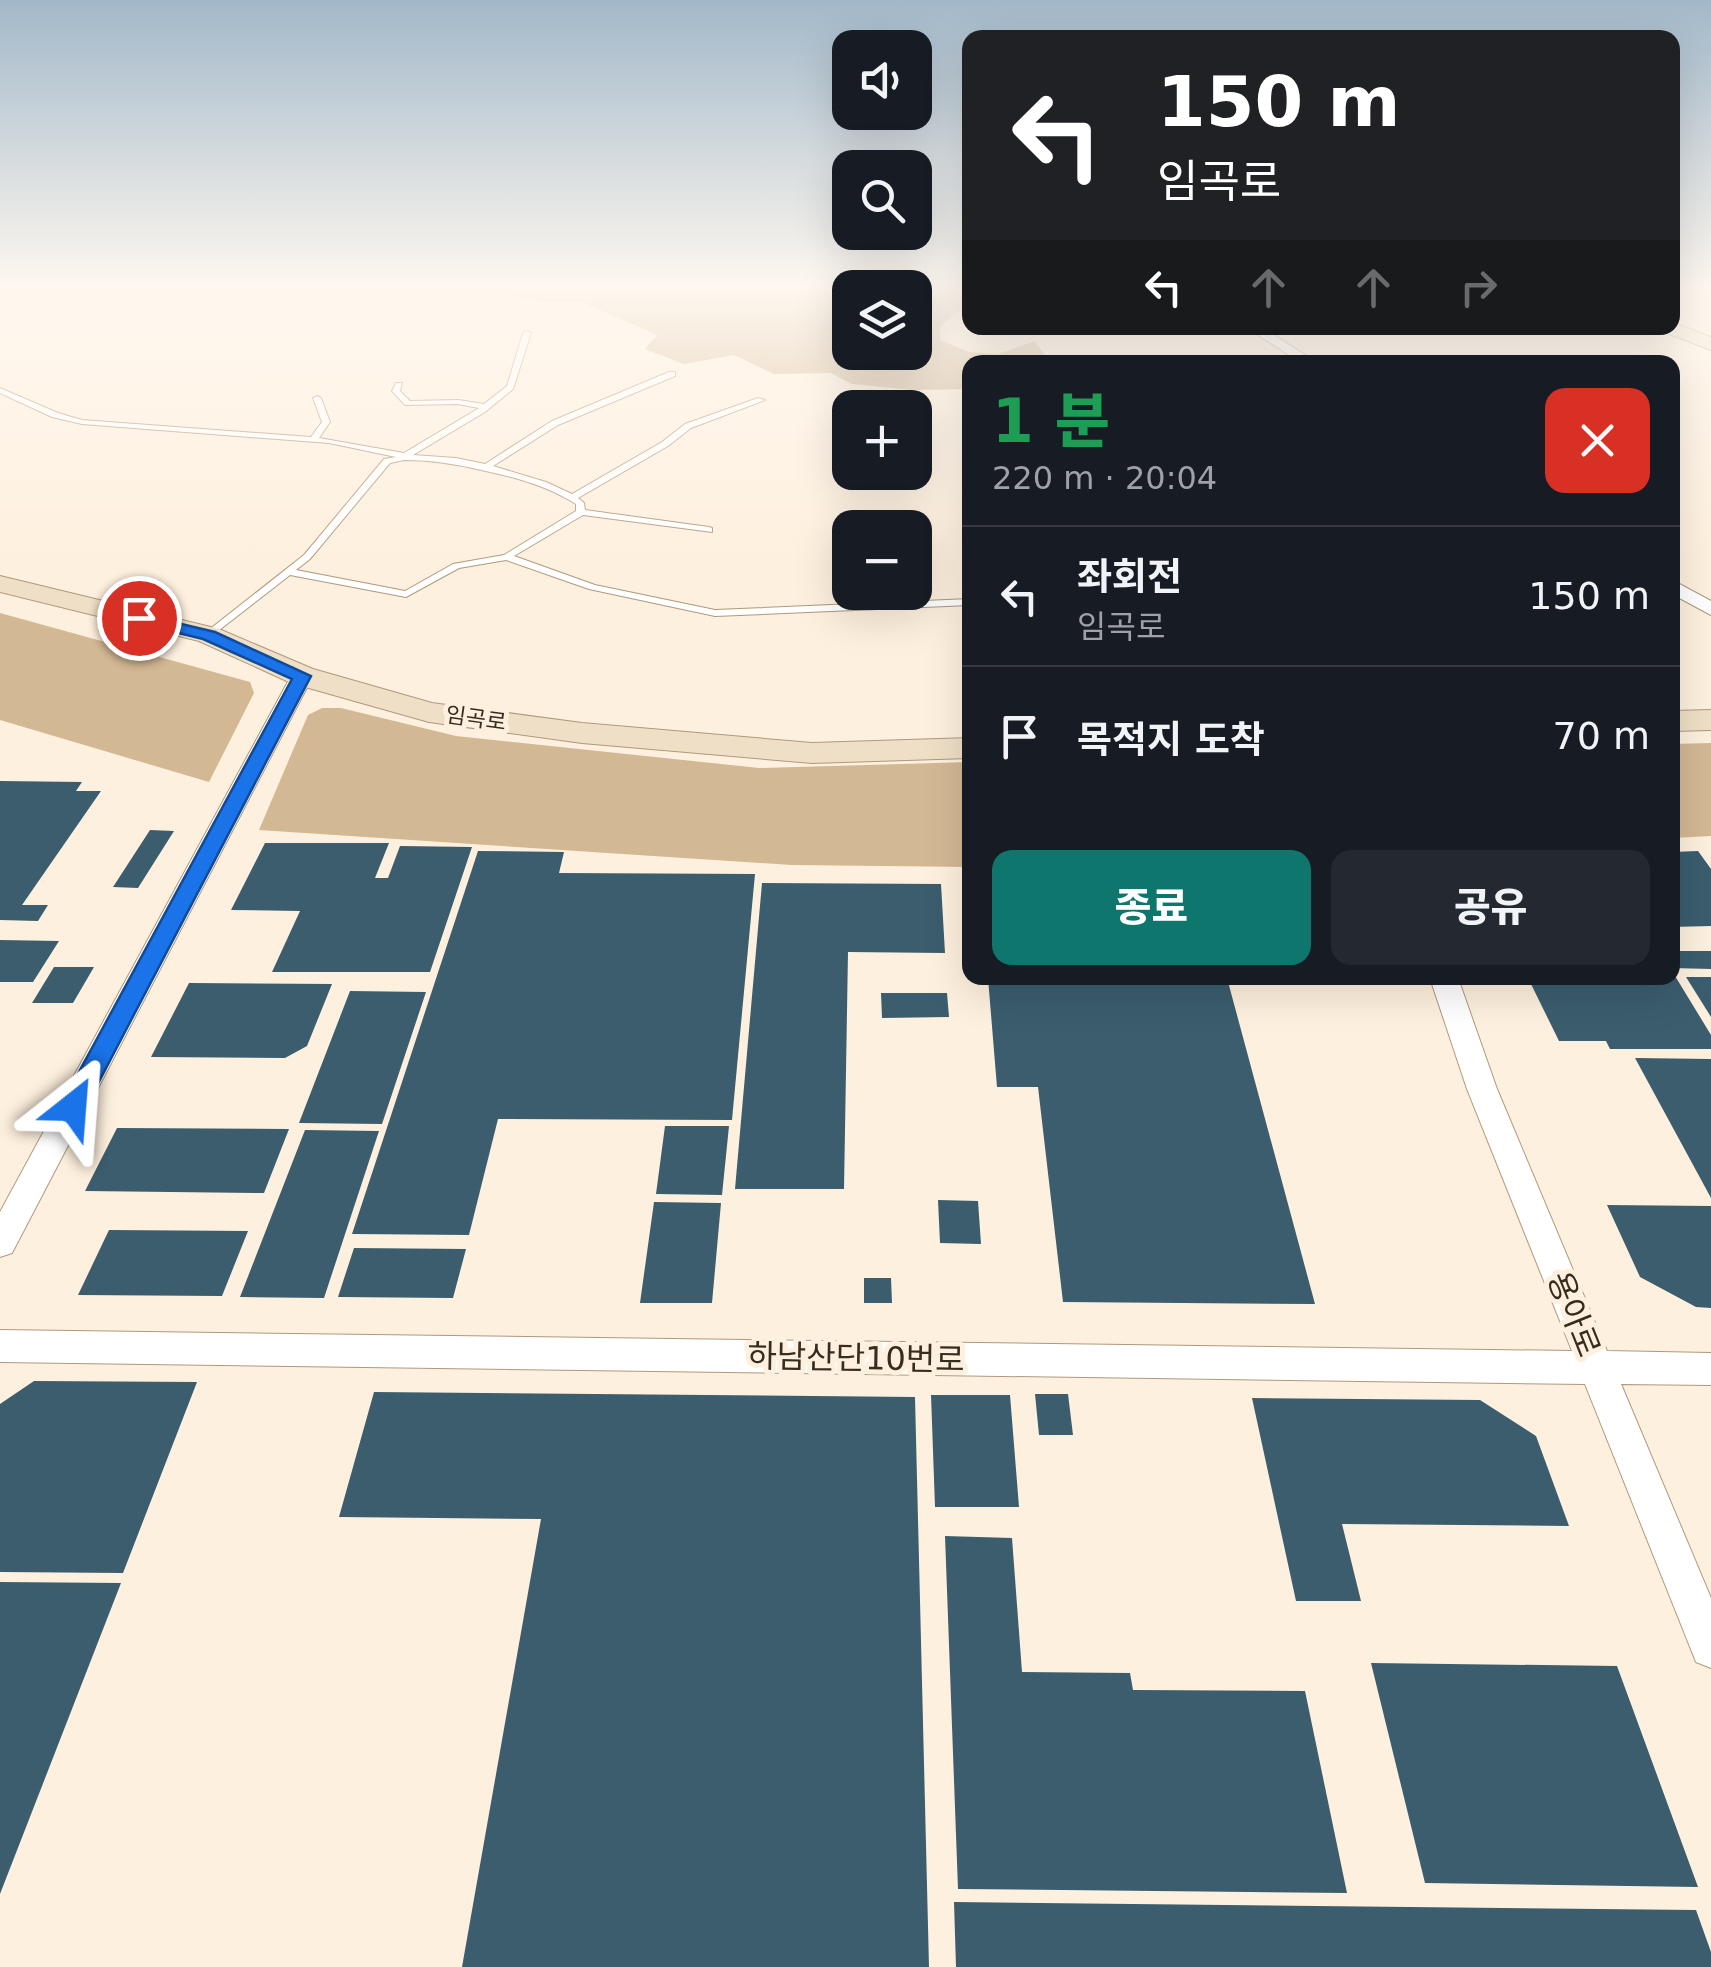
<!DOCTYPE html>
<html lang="ko">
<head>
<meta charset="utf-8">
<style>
  :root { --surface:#171b24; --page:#242831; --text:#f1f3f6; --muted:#9ea1a6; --line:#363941; --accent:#0f766e }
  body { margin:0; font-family:"DejaVu Sans","Noto Sans KR",sans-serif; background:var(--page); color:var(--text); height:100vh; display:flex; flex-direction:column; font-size:38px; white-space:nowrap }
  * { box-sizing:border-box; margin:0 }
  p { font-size:32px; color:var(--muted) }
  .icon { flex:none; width:55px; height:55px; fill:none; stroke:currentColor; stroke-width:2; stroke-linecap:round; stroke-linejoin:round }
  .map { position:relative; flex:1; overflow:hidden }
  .sheet { position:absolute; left:962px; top:355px; width:718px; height:630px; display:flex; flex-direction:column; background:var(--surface); border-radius:20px; box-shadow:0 10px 40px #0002 }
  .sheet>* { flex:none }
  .top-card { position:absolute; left:962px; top:30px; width:718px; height:305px; border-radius:20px; box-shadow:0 10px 40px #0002; background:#202124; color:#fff; overflow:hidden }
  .tools { position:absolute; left:832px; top:30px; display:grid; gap:20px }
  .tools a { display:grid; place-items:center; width:100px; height:100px; border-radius:20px; background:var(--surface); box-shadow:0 10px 40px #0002; font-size:50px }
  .pin { position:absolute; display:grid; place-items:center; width:85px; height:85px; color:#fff; margin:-42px; border:5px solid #fff; border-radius:50%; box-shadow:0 2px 10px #0007 }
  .me { position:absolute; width:110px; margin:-55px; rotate:28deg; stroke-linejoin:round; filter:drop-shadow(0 0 8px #0008) }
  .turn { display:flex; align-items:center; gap:35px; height:210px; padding:0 30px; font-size:45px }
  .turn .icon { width:130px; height:130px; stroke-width:2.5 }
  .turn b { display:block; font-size:70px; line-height:85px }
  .lanes { display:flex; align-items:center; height:95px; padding:0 30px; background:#0003; justify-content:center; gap:50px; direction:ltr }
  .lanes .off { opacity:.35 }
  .round { display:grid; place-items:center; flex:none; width:105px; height:105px; border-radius:20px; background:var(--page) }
  .headline { display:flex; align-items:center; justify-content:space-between; height:170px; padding:0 30px }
  h1 { font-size:60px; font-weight:800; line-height:75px; color:#1e9e55 }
  .cta { display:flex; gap:20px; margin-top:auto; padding:20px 30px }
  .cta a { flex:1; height:115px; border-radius:20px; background:var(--accent); color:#fff; font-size:40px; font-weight:800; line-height:115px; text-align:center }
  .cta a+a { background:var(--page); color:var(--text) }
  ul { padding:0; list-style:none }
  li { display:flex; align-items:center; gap:30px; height:140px; padding:0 30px; border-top:2px solid var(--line) }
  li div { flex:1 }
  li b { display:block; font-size:38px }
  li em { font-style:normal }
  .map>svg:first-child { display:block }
</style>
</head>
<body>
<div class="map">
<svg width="1711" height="1967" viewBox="0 0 1711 1967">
  <rect width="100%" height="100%" fill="#fef0de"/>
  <path fill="#d3b894" d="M495,291H850V352H915V291H970V309L958,311L940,327V340L969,352L998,354L1035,341L1048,360L1056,362H970V389L913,390L852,384L831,373L774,374L734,355L684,364L645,349L657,335L582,302L547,303Z
    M0,613L250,682L254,693L209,782L0,720Z
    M322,708H341L456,736L759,768L970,762V867L791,865L259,830L308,715Z
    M1711,743V836L1673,838V744Z"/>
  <path fill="#3b5d6e" d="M0,781L82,782L76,791H101L22,905H48L38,921L0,920Z
    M150,830L174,831L138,888L113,887Z
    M265,843H389L375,878H388L400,846L472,847L430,972H272L300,911L231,910Z
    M478,851L564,852L559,873L755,874L732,1120L498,1119L469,1235L352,1234Z
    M1698,851L1711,869V926L1672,927V852Z
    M762,883L941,884L945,953L848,952L844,1189H735Z
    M0,940L59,941L33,982H0Z
    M1672,951H1711V969L1672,968Z
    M54,967H94L73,1003H32Z
    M1672,971L1711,1035V1049H1610L1606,1041H1559L1530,982L1572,983L1570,978H1672Z
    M1686,977H1711V1017Z
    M988,978H1227L1315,1304L1063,1302L1038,1087H997Z
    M189,983L332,984L307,1046L285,1058L151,1057Z
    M350,991L426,992L382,1124L299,1123Z
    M881,993H947L949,1017L882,1018Z
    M1635,1058L1711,1059V1198Z
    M665,1126H729L722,1195L656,1194Z
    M117,1128L289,1129L264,1193L85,1191Z
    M305,1130L379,1131L324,1298L240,1297Z
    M938,1200L978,1201L981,1244L940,1243Z
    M654,1202L721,1203L712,1303H640Z
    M1607,1205L1711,1206V1308L1696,1307L1640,1277Z
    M109,1230L248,1231L222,1296L78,1295Z
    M354,1248L466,1249L453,1298L338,1297Z
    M864,1278H891L892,1303H864Z
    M34,1381L197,1382L123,1573L0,1572V1404Z
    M374,1392L915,1397L929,1967H462L541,1519L339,1517Z
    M1035,1394H1068L1073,1435H1039Z
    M931,1395H1010L1019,1507H935Z
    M1252,1398L1480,1400L1536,1436L1569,1526L1342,1524L1361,1601H1296Z
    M945,1536L1012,1538L1022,1672L1130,1673L1133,1690L1305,1691L1347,1893L958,1889Z
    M0,1582L121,1583L0,1894Z
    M1371,1663L1617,1666L1698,1887L1425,1883Z
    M954,1902L1696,1910L1711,1952V1967H956Z"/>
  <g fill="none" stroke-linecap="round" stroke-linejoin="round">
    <defs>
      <path id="lane" d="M341,291H357L354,293Z
        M527,331L531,333L513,389L485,412L413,455L456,458L485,464L552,421L669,372H675V376L558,425L493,466L546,482L572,494L662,442L685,424L758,398L765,400L691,428L668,446L578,498L584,503L585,510L709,527L712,528V532L583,515L514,556L595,585L715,610L970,599V605L715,616L589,589L506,560L459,568L406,597L290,575L209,638L205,637V633L304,555L384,459L396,457L329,443L82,424L52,417L0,393V388L58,413L82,420L311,437L322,422L313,398L317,396L321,398L330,422L319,438L404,453L479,408L458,404L405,405L392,391L396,383H402L400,391L410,401L458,400L484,404L507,386L523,333ZM404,460C431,460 456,464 481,470C514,477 546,485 576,504V511L504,555L453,564L405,591L296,570L310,559L390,463Z"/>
      <path id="street" d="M1247,328H1263L1316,362H1300Z
        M1672,580L1711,601V615L1672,594Z
        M302,670L313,676L12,1253L0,1257V1212L291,676Z
        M1430,978H1458L1497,1089L1607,1351L1711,1353V1385L1621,1384L1711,1598V1668L1696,1662L1585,1384L0,1362V1330L1572,1351L1467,1089Z"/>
      <path id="secondary" d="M1672,322L1711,337V350L1664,332L1661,328H1672Z
        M0,576L219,629L313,669L432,703L582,723L812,743L970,738V758L812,763L582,743L429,722L291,683L199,641L0,592Z
        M1711,710V730L1672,731V711Z"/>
    </defs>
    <use href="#lane" stroke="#af997c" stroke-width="2"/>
    <use href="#street" stroke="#af997c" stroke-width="2"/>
    <use href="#secondary" stroke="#af997c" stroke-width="2"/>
    <use href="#lane" fill="#fff" fill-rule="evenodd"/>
    <use href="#street" fill="#fff" fill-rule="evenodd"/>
    <use href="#secondary" fill="#efdfc7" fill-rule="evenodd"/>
  </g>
  <linearGradient id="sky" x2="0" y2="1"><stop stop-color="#a2b8c9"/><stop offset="0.51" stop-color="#fff8f0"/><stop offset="1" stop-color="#fff8f0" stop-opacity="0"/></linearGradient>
  <rect width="1711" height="566" fill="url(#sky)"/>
  <path fill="#1a73e8" stroke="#114b97" stroke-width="2.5" d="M139,614L215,632L311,676L82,1114H64L60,1107L292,679L203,639L133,622L131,618Z"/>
  <g text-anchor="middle" stroke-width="10" stroke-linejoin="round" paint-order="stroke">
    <g font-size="22" fill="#362d21" stroke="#fef0de">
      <text transform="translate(476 718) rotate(8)" y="8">임곡로</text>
    </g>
    <g font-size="32" fill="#362d21" stroke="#fef0de">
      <text transform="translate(1574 1314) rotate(68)" y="11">용아로</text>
      <text transform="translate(856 1358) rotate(1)" y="11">하남산단10번로</text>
    </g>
  </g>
</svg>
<div class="tools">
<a><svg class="icon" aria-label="sound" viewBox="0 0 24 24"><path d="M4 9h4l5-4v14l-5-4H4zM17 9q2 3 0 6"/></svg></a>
<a><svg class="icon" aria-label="search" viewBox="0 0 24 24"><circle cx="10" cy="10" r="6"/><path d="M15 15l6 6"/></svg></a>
<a><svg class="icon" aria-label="layers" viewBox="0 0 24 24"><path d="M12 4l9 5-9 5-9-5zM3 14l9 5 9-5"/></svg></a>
<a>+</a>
<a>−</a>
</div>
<div class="pin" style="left:139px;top:618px;background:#d93025"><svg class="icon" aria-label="arrive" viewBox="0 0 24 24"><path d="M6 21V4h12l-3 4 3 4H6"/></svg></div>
<svg class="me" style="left:73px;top:1107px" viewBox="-20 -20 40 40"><path d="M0-17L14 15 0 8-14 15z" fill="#1a73e8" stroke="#fff" stroke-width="4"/></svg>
<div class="top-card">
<div class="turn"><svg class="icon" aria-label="left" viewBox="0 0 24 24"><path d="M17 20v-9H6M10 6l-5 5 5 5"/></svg><div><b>150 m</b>임곡로</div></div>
<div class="lanes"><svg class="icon" aria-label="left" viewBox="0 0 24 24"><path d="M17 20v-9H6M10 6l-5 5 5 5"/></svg><svg class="icon off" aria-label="ahead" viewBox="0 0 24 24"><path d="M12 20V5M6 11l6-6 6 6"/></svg><svg class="icon off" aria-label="ahead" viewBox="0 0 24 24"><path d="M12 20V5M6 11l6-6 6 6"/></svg><svg class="icon off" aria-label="right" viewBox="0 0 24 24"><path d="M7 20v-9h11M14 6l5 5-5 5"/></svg></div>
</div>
<section class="sheet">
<div class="headline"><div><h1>1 분</h1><p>220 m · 20:04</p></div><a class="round" style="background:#d93025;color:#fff"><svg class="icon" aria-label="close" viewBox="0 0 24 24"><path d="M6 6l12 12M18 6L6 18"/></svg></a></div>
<ul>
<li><svg class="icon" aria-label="left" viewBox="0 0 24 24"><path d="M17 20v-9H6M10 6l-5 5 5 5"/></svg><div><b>좌회전</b><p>임곡로</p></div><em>150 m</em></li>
<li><svg class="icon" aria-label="arrive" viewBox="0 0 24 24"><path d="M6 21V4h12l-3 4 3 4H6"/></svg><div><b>목적지 도착</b></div><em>70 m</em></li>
</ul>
<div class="cta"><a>종료</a><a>공유</a></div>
</section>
</div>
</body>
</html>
